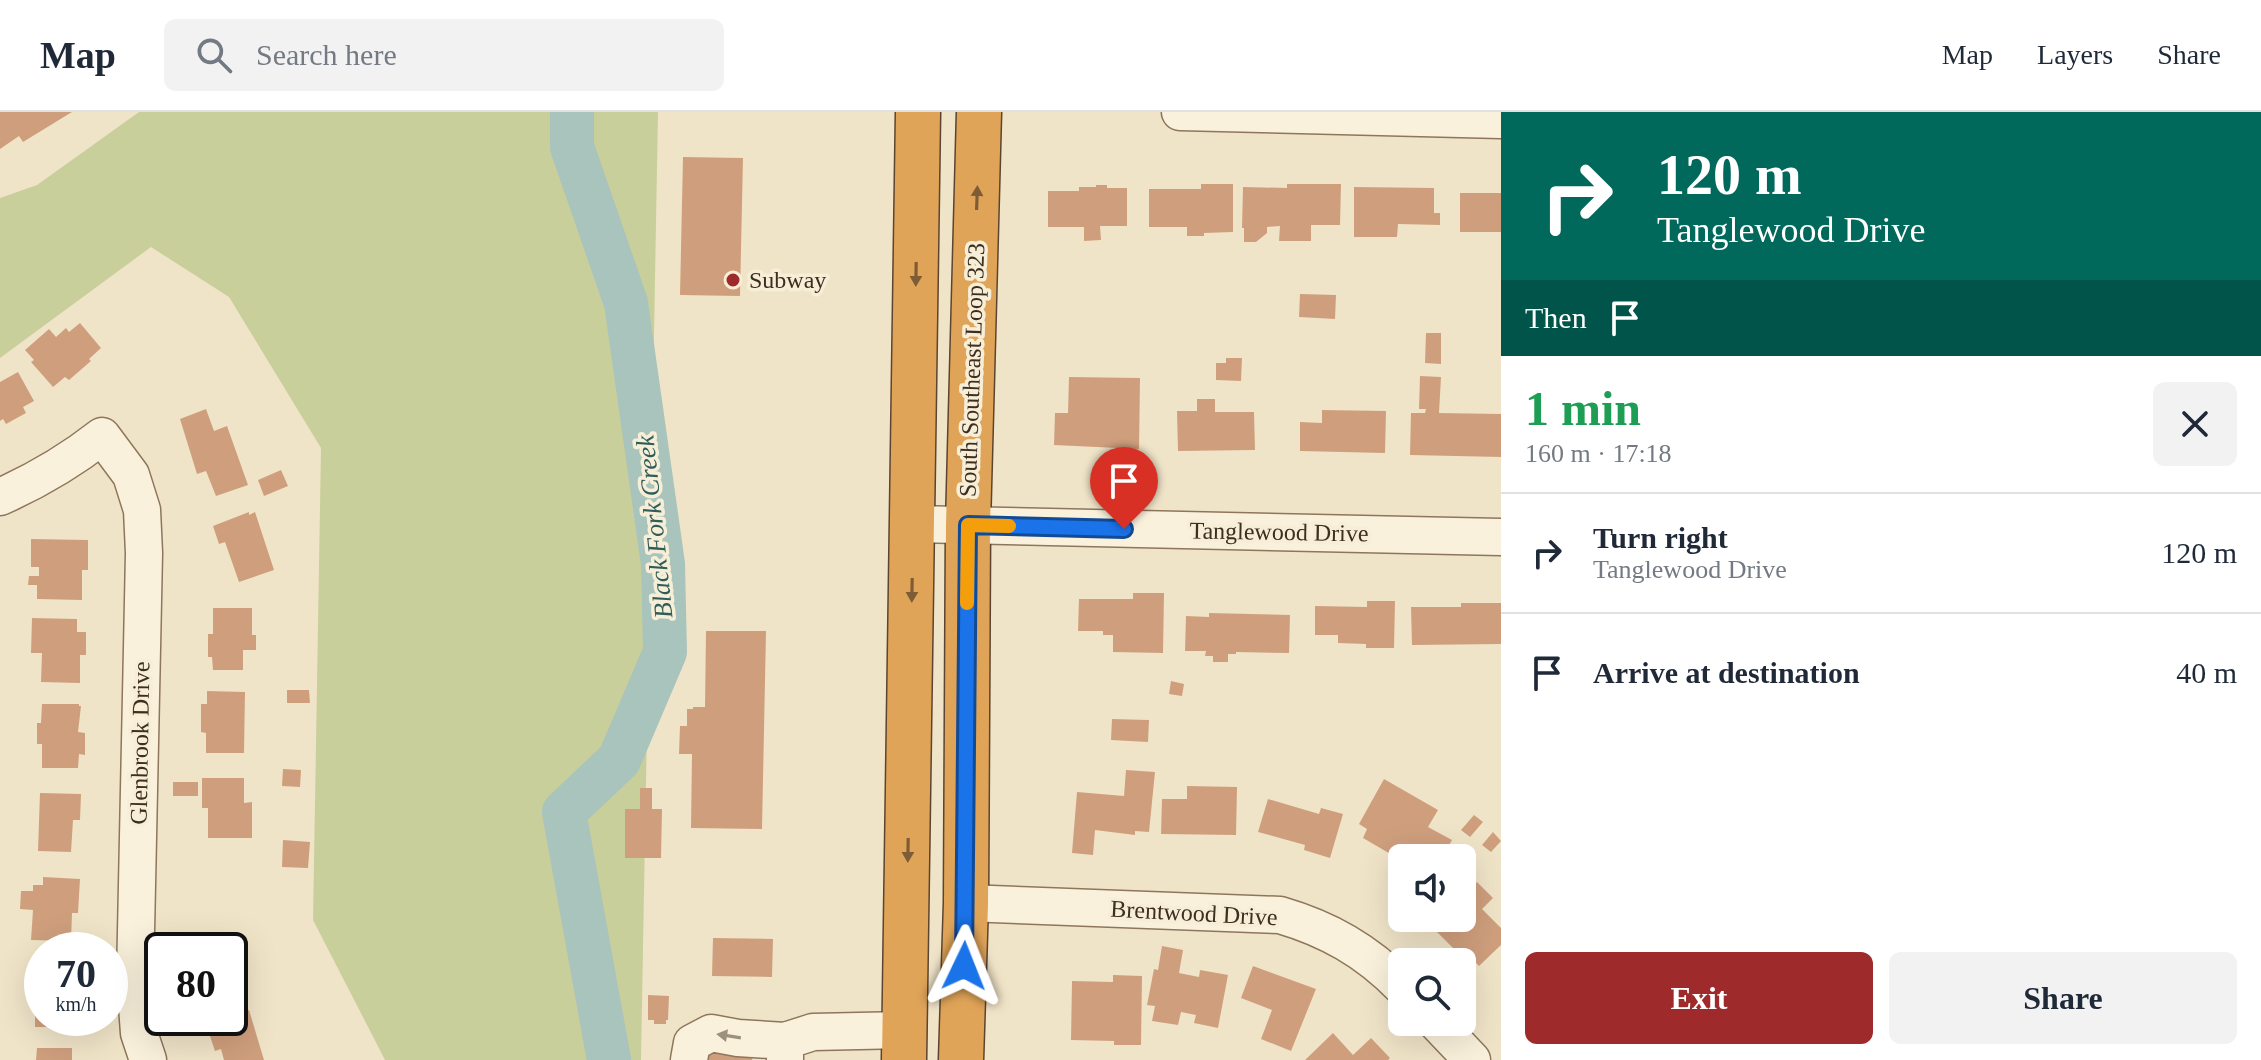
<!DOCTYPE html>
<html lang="en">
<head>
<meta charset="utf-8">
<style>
  :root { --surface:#fff; --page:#f2f2f3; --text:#1f2937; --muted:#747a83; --line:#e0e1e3; --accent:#9e2a2b }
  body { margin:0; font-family:Georgia,serif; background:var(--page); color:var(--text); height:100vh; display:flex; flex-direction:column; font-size:30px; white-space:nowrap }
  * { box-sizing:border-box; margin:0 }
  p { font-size:26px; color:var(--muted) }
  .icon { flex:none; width:44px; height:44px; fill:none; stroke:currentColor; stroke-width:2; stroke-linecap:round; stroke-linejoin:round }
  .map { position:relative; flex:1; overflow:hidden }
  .details { display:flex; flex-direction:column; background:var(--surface); width:760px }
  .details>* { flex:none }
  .top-card { background:#00695c; color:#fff; overflow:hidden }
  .buttons { position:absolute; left:1388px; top:732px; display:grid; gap:16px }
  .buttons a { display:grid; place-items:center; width:88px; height:88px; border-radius:12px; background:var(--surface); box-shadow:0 8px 32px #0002; font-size:40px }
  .speed { position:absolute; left:24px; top:820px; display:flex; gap:16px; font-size:40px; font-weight:700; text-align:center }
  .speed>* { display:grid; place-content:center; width:104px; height:104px; border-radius:50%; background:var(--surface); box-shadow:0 8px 32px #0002; line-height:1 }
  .speed small { font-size:20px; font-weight:400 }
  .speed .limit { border:4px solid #111; border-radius:12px; background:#fff; color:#111 }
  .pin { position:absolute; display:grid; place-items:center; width:68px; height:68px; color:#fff; margin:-82px -34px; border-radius:50% 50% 50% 0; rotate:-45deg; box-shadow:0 0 8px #0007 }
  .pin .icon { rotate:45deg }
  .me { position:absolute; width:88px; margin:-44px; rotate:2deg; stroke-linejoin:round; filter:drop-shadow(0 0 6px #0008) }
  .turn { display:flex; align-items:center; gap:28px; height:168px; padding:0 24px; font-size:36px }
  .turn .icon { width:104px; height:104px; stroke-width:2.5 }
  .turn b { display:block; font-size:56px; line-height:68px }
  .then { display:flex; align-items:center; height:76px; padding:0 24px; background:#0003; gap:16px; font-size:30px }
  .round { display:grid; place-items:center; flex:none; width:84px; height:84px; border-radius:12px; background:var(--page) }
  .overview { display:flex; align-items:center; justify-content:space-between; height:136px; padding:0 24px }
  h1 { font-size:48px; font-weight:700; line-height:60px; color:#1e9e55 }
  .button { display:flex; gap:16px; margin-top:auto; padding:16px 24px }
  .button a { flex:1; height:92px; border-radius:12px; background:var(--accent); color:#fff; font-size:32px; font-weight:700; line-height:92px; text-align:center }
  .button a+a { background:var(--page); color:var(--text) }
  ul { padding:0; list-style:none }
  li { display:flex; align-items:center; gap:24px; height:120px; padding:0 24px; border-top:2px solid var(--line) }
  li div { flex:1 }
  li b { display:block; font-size:30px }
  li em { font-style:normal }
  header { display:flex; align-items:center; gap:48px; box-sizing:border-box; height:112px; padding:0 40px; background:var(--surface); border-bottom:2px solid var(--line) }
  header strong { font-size:38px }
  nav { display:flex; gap:44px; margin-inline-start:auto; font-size:28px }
  .search { width:560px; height:72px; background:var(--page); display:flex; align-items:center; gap:20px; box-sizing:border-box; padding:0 28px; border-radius:12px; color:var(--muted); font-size:30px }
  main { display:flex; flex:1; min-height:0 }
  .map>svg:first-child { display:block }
</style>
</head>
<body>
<header>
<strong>Map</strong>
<div class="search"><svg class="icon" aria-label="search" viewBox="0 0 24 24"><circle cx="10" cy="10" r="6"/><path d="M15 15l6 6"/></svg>Search here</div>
<nav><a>Map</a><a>Layers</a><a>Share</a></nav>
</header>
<main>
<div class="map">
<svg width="1501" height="948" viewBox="0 0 1501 948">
  <rect width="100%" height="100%" fill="#f0e4c8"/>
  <path fill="#c9cf9b" d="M139,0H658L641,948H385L313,808L321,336L229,185L151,135L0,246V86L37,73Z"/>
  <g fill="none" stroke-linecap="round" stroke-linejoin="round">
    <path stroke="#a9c4bc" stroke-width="44" d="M572,0V35L626,191L663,452L665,540L619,648L564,700L609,948"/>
  </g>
  <path fill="#cf9f7d" d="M0,0H72L23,30L19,24L0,37Z
    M683,45L743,46L740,184L680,183Z
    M1201,72H1233V120L1204,121V124H1187V115H1149V77H1201Z
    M1287,72H1341L1340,113H1311V129H1279L1280,114L1267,115V121L1256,130H1244V116H1242L1243,75L1287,76Z
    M1096,73H1107V76H1127V114H1100L1101,128L1084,129V115H1048V79H1079V75H1096Z
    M1354,75L1434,76V101H1440V113L1398,112L1397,125H1354Z
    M1460,81H1501V120H1460Z
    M1300,182L1336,183L1335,207L1299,205Z
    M80,211L101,236L89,247L91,249L69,268L65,265L53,275L31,250L34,248L25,238L49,217L56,225L66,216L69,220Z
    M1426,221H1441V252L1425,251Z
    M1226,246H1242L1241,269L1216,268V251H1226Z
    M18,260L34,289L23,295L26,301L6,312L3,307L0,309V270Z
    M1420,264L1441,265L1439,301L1501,302V345L1410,343L1411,301H1425L1426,297H1419Z
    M1069,265L1140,266L1139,337L1054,333L1055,301H1068Z
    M1197,287H1215V300H1254L1255,338L1178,339L1177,299H1197Z
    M206,297L214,319L227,314L248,373L216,384L206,359L197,362L180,307Z
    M1322,298L1386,299L1385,341L1300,339V310L1322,311Z
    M281,358L288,374L264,384L258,368Z
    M249,400V403L255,400L274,458L239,470L225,430L219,432L213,414Z
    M31,427L88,428V458H82V488L37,487V473H28L29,464H39V455H31Z
    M1133,481H1164L1163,541L1113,540V523H1103V519H1078L1079,487H1133Z
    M1367,489H1395L1394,536H1366V532L1338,531V523H1315V494L1367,495Z
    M1461,491H1501V532L1412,533L1411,495H1461Z
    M213,496H252V523H256V538H243V558H213L212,545H208V522H213Z
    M1209,501L1290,503L1289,541L1236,540V542H1228V550H1213V544H1205L1206,539H1185L1186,504L1209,505Z
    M32,506L77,507V520H86V543H80V571L41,570L42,541H31Z
    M706,519H766L762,717L691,716L692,642H679L680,614H687V597H693V595H705Z
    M1171,569L1184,572L1182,584L1169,582Z
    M287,578H309L310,591H287Z
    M207,579L245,580L244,641H206V621L201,620V592H207Z
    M42,592H79V594H81L78,620L85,621V643L79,642L78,656H42V632H37V611H41Z
    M1112,607L1149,608L1148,630L1111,628Z
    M283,657L301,658L300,675L282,674Z
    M1126,658L1155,660L1149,720L1135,719V723L1095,718L1093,743L1072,741L1077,680L1124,684Z
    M202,666H244V691L252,690V726H208V696H202Z
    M1384,667L1438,698L1428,715L1452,728L1442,746H1412L1407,744L1406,746L1396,740L1394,744L1363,726L1367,717L1359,712Z
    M173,670H198V684H173Z
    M1187,674L1237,675L1236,723L1161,722L1162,687H1187Z
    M640,676H652V697H662L661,746H625V697H640Z
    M40,681L81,682L80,708H73L71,740L38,739Z
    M1268,687L1319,702L1321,696L1343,702L1330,746L1304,738L1305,733L1258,720Z
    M1474,703L1483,710L1470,725L1461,718Z
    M1493,720L1501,729L1491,740L1482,733Z
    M283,728L310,730L308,756L282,755Z
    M43,765L80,767L78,801H72L71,829L31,828L33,798L20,797L21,779H33V773H43Z
    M1477,770L1493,786L1482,797L1501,816V833L1479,854L1463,838L1459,842L1436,819L1441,815L1432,806H1462V777L1466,781Z
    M200,821H237V886L230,885V838H200Z
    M713,826L773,827L772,865L712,864Z
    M1162,834L1183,838L1179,861L1199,865L1200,858L1228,863L1218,916L1194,911L1196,903L1181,900L1178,913L1152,909L1155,894L1147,893L1154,857L1158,858Z
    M35,853H42V906H76V915H35Z
    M1253,854L1316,877L1291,939L1261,927L1272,898L1241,886Z
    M1113,863L1142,864L1141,933H1114V929L1071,928L1072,869L1113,870Z
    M648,883L669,884L668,908H666V912H654V908H648Z
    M249,898L264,948H224L221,937L215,939L206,912L230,906V904Z
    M1333,921L1353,943L1371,926L1390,946L1388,948H1305Z
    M37,936H72V948H36Z
    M696,941L753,942L752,948H696Z"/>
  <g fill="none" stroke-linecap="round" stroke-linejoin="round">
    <defs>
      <path id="minor" d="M1180,0L1501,8
        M0,385C38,368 69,350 102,324L131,363L142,398L144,441L135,867L139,921L148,948
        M913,412L1501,425
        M966,791L1280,803C1328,817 1367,839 1402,875
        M1436,910L1472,948
        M689,948L692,931L711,921L738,926L785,929
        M785,948V929L813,920L905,918"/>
      <path id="highway" d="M904,948L918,0
        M961,948L966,791L968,413L979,0"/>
    </defs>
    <use href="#minor" stroke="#8d765c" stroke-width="39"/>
    <use href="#highway" stroke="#5b4430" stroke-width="47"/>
    <use href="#minor" stroke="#faf1dc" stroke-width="36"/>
    <use href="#highway" stroke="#e0a458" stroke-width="44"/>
  </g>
  <defs><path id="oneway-solid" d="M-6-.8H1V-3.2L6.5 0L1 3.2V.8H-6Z" transform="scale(2)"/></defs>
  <g fill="#7e5d36">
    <use href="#oneway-solid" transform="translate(977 86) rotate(-88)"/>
    <use href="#oneway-solid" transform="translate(916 162) rotate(91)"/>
    <use href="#oneway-solid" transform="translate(912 478) rotate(91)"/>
    <use href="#oneway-solid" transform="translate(908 738) rotate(91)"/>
  </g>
  <use fill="#9c907e" href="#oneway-solid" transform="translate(729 924) rotate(-171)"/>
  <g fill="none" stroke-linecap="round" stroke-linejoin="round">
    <defs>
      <path id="route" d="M964,854L968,413L1124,417"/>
    </defs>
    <use href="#route" stroke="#114b97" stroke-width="20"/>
    <use href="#route" stroke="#1a73e8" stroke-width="14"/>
    <path stroke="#f59e0b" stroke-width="14" d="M967,491L968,413L1009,414"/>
  </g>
  <circle fill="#9e2a2b" stroke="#f7eed8" stroke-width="3" cx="733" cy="168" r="8"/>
  <g text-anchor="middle" stroke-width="7" stroke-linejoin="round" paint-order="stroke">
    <g font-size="24" fill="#3d2e20" stroke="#f7eed8" text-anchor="start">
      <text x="749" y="176">Subway</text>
    </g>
    <g font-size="24" fill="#3d2e20" stroke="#f7eed8">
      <text transform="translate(972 258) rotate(-88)" y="8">South Southeast Loop 323</text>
      <text transform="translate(1279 420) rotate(1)" y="8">Tanglewood Drive</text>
      <text transform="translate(140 631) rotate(-89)" y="8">Glenbrook Drive</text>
      <text transform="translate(1194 801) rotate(3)" y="8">Brentwood Drive</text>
    </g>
    <g font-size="26" font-style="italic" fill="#2f5d5a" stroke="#f7eed8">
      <text transform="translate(654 415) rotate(-96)" y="9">Black Fork Creek</text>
    </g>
  </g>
</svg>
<div class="buttons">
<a><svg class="icon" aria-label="sound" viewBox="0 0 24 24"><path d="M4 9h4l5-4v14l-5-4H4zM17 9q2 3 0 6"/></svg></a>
<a><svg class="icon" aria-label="search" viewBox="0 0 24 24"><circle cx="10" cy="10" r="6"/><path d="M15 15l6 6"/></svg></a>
</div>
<div class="speed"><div>70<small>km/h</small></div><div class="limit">80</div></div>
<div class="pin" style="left:1124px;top:417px;background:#d93025"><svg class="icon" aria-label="arrive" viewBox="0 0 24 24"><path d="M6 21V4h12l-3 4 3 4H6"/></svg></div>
<svg class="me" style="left:964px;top:854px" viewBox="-20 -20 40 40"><path d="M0-17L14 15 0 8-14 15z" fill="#1a73e8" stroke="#fff" stroke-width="4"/></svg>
</div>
<section class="details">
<div class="top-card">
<div class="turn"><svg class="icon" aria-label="right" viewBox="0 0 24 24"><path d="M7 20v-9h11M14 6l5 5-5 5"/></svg><div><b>120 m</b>Tanglewood Drive</div></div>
<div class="then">Then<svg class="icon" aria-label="arrive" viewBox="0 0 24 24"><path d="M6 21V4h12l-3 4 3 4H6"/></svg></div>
</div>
<div class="overview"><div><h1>1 min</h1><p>160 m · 17:18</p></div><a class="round"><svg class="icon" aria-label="close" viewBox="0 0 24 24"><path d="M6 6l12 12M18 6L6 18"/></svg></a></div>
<ul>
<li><svg class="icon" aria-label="right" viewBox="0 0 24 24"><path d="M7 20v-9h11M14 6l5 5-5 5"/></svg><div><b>Turn right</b><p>Tanglewood Drive</p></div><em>120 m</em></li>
<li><svg class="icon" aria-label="arrive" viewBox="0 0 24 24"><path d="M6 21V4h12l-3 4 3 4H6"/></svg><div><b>Arrive at destination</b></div><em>40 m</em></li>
</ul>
<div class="button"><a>Exit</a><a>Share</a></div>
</section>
</main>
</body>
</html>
